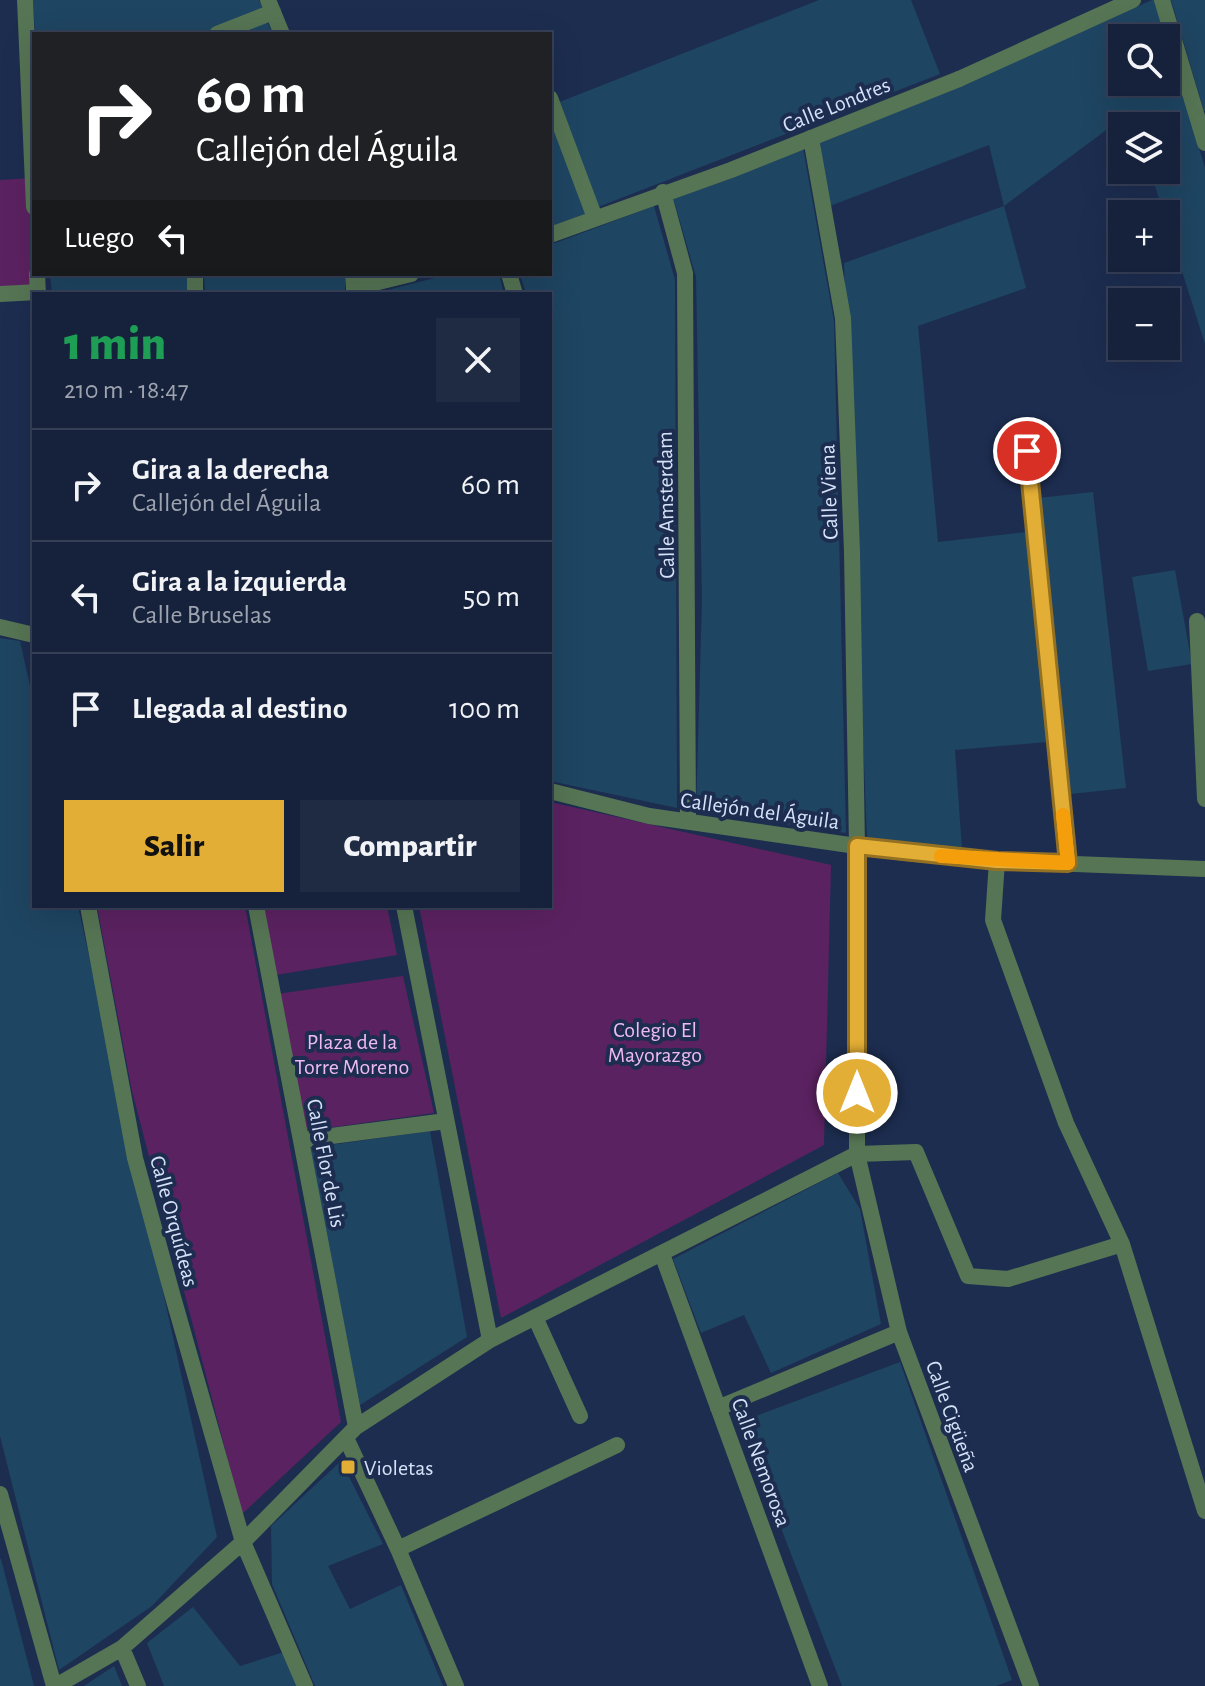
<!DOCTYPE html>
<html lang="es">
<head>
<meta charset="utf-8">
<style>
  :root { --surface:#16223c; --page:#1f2a43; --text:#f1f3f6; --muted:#9ea4af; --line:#353f56; --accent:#e3ae35 }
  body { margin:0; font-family:"Alegreya Sans",sans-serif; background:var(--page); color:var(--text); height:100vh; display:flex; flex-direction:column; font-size:30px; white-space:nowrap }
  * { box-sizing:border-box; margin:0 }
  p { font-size:26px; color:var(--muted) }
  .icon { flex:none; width:44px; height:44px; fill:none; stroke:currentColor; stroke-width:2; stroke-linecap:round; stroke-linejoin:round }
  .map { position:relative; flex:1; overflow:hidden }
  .drawer { position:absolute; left:32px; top:292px; width:520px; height:616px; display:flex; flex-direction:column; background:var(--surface); border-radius:0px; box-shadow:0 8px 32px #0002,0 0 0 2px var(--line) }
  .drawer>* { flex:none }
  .guide { position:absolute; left:32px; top:32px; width:520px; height:244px; border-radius:0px; box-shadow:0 8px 32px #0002,0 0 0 2px var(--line); background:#202124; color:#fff; overflow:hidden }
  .tools { position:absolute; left:1108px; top:24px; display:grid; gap:16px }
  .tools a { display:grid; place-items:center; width:72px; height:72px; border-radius:0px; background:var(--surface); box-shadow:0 8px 32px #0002,0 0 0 2px var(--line); font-size:40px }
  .pin { position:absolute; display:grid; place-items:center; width:68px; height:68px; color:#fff; margin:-34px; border:4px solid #fff; border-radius:50%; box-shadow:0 2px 8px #0007 }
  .me { position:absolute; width:88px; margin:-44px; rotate:0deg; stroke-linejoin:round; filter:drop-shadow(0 0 6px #0008) }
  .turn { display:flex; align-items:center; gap:28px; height:168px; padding:0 32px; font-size:36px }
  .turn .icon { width:104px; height:104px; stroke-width:2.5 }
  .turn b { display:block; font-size:56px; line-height:68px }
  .then { display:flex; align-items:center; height:76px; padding:0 32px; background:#0003; gap:16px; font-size:30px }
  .round { display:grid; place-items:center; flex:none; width:84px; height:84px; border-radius:0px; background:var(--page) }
  .headline { display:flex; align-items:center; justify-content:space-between; height:136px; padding:0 32px }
  h1 { font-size:48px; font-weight:800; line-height:60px; color:#1e9e55 }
  .primary-button { display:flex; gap:16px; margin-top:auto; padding:16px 32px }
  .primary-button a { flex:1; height:92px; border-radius:0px; background:var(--accent); color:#111; font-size:32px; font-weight:800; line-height:92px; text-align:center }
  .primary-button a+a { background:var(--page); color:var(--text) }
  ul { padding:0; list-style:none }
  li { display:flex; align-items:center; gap:24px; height:112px; padding:0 32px; border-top:2px solid var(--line) }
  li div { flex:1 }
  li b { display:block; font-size:30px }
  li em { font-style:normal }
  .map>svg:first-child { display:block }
</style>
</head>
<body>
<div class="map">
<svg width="1205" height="1686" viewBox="0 0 1205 1686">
  <rect width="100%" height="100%" fill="#1d2d50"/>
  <path fill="#5b2261" d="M33,178L34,274L38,292L0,294V180Z
    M550,802L831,865L824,1145L501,1318L419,906H550Z
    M97,906H245L341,1422L242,1514L132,1091Z
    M263,906H387L397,955L276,975Z
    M403,976L434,1113L299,1132L270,995Z"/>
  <path fill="#1e4562" d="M33,0H259L263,9L200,34H35Z
    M819,0H911L940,74L598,207L557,103Z
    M1152,0H1154L1166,38H1122V82H1166L1167,41L1205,168V344L1150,170H1166V126H1137L1132,111L1004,206L989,145L830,206L820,143L970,82Z
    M1171,0H1205V111H1204Z
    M267,22L274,34H240Z
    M550,114L589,213L550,227Z
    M803,148L834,321L846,833L696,812L702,600L696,277L673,197Z
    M654,206L675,280L677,808L550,781V294H526L520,274H550V245Z
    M1004,206L1026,288L918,326L938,542L1026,532L1047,742L955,750L962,849L867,838L844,263Z
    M50,274H189L190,294H52Z
    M204,274H345V294H205Z
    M450,274H499L504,294H372Z
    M1093,492L1126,788L1071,794L1038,498Z
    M1175,570L1192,664L1148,671L1132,577Z
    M0,638L20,641L34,704V906H78L217,1537L152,1606L59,1670L0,1436Z
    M430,1131L467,1337L360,1405L309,1148Z
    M838,1173L860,1209L881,1324L771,1373L744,1315L701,1333L673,1259Z
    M900,1362L1012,1680L996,1686H842L740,1422Z
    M341,1461L383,1544L328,1566L350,1609L401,1585L443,1686H315L272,1584L271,1526Z
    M0,1559H1L34,1686H0Z
    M193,1607L240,1666L284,1652L298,1686H164L147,1643Z
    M114,1666L122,1686H84Z"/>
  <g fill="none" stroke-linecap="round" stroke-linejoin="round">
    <path stroke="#567554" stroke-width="16" d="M217,34L273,12L282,34
      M550,98L595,218
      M550,235L731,170L959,79
      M195,274V294
      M353,274L354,288L411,274
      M1197,621L1205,799
      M997,861L993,920L1066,1123L1122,1244L1205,1511
      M857,1154L916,1152L968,1276L1008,1279L1122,1244"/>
    <path stroke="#567554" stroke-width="16" d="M25,0L34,207
      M268,0L273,12
      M1162,0L1205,143
      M959,79L1133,0
      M811,138L843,318L852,552L857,846V1154L899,1332L1031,1686
      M663,192L685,273L688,821
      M37,274L38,294
      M509,274L515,294
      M354,288V294
      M0,294L38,292
      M1027,451L1068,863
      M0,627L34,635
      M550,791L649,816L905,853L997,861L1205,869
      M88,906L135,1158L173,1297L243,1542L305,1686
      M256,906L356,1427
      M404,906L490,1340
      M301,1140L446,1121
      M662,1254L820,1686
      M535,1317L580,1416
      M718,1408L899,1332
      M346,1438L398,1549L456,1686
      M0,1494L54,1686
      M398,1549L617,1445
      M122,1648L138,1686
      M56,1686L122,1648L243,1542L356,1427L490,1340L857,1154"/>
  </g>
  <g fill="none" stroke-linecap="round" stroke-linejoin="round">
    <defs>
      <path id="route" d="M857,1093V846L997,861L1068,863L1027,451"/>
    </defs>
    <use href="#route" stroke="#947122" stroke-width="20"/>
    <use href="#route" stroke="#e3ae35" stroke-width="14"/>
    <path stroke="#f59e0b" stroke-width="14" d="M941,856L1068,863L1063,815"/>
  </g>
  <rect fill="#e3ae35" stroke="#1d2d50" stroke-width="3" x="340" y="1459" width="16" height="16" rx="4"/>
  <g text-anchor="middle" stroke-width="8" stroke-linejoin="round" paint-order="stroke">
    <g font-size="22" fill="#d6e2f8" stroke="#1d2d50">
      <text transform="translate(836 104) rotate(-22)" y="8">Calle Londres</text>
      <text transform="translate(828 492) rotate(-92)" y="8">Calle Viena</text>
      <text transform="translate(665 505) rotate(-91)" y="8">Calle Amsterdam</text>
      <text transform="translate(760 810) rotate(8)" y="8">Callejón del Águila</text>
      <text transform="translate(327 1163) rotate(79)" y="8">Calle Flor de Lis</text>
      <text transform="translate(175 1221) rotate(75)" y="8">Calle Orquídeas</text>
      <text transform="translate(953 1416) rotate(70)" y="8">Calle Cigüeña</text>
      <text transform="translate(762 1462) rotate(70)" y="8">Calle Nemorosa</text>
    </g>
    <g font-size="22" fill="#efb9f4" stroke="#1d2d50">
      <text x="655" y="1037">Colegio El<tspan x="655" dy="25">Mayorazgo</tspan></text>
      <text x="352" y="1049">Plaza de la<tspan x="352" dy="25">Torre Moreno</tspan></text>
    </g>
    <g font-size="22" fill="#d6e2f8" stroke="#1d2d50" text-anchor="start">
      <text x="364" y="1475">Violetas</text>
    </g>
  </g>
</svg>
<div class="tools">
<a><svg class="icon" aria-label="search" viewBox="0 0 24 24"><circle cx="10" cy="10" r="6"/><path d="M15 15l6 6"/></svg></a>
<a><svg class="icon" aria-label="layers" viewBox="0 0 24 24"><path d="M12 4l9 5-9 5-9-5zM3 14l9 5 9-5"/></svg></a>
<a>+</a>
<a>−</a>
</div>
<div class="pin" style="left:1027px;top:451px;background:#d93025"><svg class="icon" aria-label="arrive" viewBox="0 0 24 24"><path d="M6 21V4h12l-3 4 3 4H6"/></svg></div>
<svg class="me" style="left:857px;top:1093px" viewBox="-20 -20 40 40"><circle r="17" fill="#e3ae35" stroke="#fff" stroke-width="3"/><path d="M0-11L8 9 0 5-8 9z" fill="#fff"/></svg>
<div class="guide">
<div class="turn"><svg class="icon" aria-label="right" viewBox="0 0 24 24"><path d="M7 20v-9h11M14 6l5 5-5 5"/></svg><div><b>60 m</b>Callejón del Águila</div></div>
<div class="then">Luego<svg class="icon" aria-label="left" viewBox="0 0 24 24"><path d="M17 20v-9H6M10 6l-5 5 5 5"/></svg></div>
</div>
<section class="drawer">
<div class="headline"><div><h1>1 min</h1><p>210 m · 18:47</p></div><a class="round"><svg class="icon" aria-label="close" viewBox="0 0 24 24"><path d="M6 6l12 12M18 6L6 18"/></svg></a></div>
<ul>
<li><svg class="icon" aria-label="right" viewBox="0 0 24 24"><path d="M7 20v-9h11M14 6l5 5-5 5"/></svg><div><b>Gira a la derecha</b><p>Callejón del Águila</p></div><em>60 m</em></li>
<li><svg class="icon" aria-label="left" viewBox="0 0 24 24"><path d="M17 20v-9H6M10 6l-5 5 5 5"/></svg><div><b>Gira a la izquierda</b><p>Calle Bruselas</p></div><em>50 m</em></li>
<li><svg class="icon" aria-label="arrive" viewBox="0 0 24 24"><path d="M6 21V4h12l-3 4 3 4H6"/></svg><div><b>Llegada al destino</b></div><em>100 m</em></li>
</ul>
<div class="primary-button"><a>Salir</a><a>Compartir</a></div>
</section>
</div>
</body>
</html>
